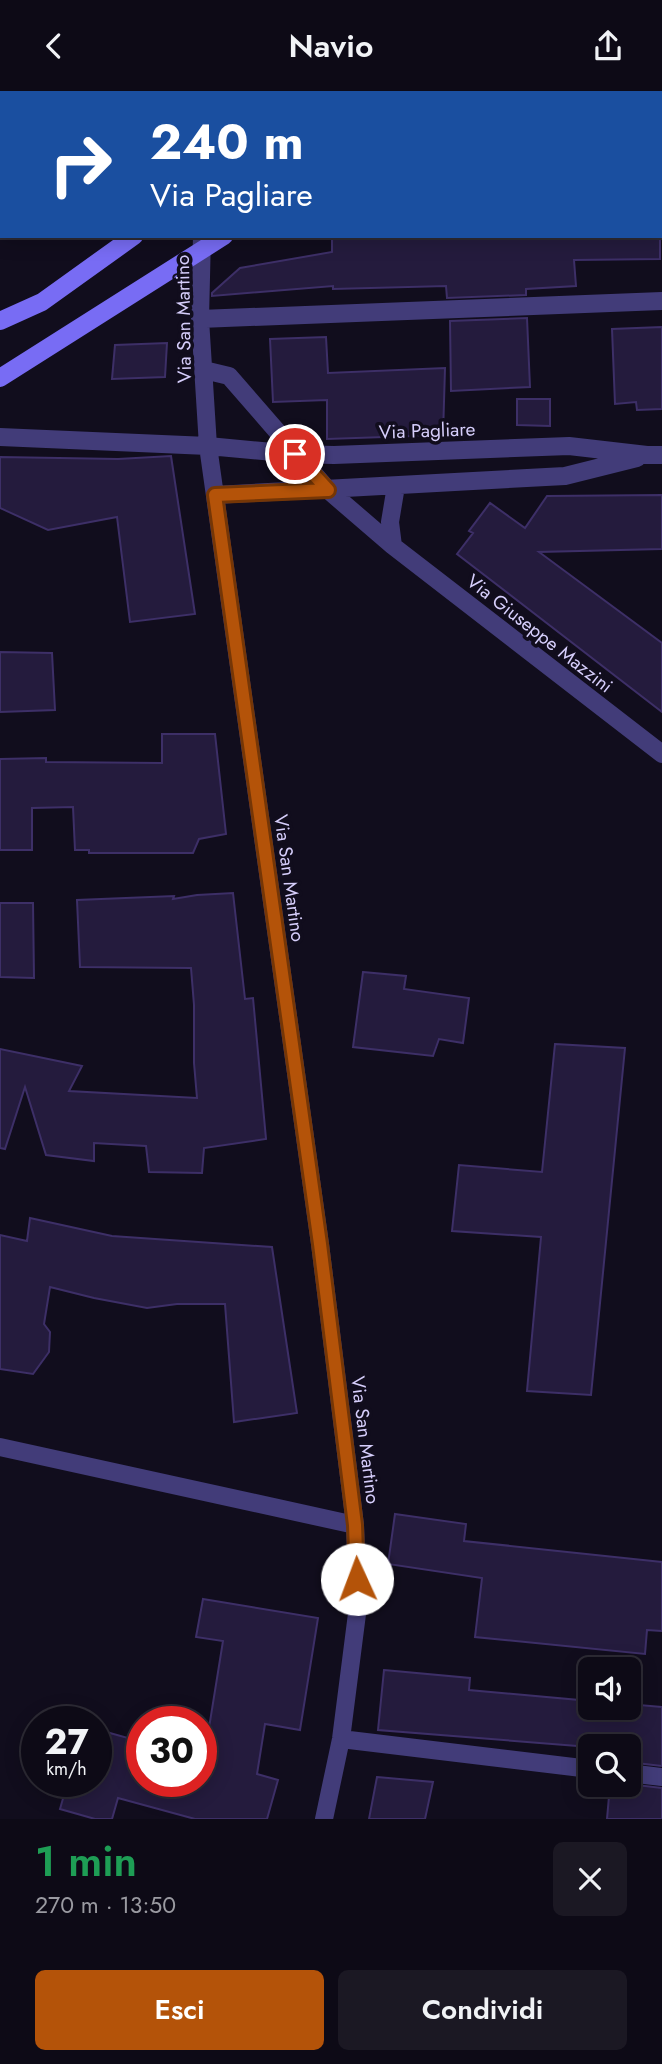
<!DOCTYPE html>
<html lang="it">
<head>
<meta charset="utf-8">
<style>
  :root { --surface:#0d0a16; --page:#1b1823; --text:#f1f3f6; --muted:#9a9aa1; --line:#2d2b35; --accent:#b45309 }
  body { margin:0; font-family:Jost,sans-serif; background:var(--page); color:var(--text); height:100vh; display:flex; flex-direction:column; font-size:26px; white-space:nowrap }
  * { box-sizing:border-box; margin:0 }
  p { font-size:23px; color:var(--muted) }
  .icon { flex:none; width:38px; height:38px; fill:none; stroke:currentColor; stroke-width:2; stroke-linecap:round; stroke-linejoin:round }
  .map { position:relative; height:1728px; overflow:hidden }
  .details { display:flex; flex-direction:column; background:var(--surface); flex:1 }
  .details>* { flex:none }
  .top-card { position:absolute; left:0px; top:0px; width:663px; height:147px; box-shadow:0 4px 18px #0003,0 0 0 2px var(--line); background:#1a4fa0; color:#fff; overflow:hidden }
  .controls { position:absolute; left:578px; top:1566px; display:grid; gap:14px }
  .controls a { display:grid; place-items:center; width:63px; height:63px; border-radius:10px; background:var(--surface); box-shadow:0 4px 18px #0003,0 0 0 2px var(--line); font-size:35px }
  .speed { position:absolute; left:21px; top:1615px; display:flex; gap:14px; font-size:35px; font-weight:700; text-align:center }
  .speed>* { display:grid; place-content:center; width:91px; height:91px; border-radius:50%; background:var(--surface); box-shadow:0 4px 18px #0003,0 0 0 2px var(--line); line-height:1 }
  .speed small { font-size:18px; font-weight:400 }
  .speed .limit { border:10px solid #d22; background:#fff; color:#111 }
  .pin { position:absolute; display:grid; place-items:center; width:60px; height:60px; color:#fff; margin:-30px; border:4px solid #fff; border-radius:50%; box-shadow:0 2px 7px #0007 }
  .me { position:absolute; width:77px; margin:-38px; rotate:358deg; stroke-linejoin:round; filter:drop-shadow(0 0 5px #0008) }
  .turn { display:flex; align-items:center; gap:24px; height:147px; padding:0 35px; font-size:32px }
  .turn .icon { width:91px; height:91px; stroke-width:2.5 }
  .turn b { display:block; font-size:49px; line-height:60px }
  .round { display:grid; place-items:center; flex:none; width:74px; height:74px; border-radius:10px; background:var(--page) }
  .head { display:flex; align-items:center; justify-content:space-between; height:119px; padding:0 35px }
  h1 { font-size:42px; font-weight:600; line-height:52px; color:#1e9e55 }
  .action { display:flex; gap:14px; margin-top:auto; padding:14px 35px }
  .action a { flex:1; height:80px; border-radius:10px; background:var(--accent); color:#fff; font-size:28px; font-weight:600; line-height:80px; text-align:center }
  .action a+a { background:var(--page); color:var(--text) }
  header { display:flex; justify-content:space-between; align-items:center; height:91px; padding:0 35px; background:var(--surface); font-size:32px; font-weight:600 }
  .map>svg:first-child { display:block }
</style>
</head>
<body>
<header><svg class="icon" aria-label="back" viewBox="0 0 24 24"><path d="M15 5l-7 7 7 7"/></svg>Navio<svg class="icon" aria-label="share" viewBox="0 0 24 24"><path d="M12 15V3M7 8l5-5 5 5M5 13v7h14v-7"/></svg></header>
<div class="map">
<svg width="662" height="1728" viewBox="0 0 662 1728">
  <rect width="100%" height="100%" fill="#110d1d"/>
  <path fill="#241b3d" stroke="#3d2f67" stroke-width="2" d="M332,145H660V168L574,169L576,195L526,198V204L447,207L446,195L333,198V195L212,205V202L240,177L332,161Z
    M527,227L530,296L451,300L450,230Z
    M662,236V318L637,319L636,311L615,313L612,238Z
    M326,246L328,282L445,277L443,344L327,348V309L273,311L270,248Z
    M167,252L165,286L112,288L115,254Z
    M517,308H550V335L517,334Z
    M171,365L195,523L130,531L117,426L48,439L0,417V366L118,368Z
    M662,404V458L539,461L662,552V621L457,463L473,442L469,440L490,412L525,437L547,405Z
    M0,561L52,562L55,619L0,621Z
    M162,643H215L226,743L199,748L193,762H89V759H75L73,716L32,717V759H0V668L46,667V671L162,672Z
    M233,802L245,908L253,907L266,1048L204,1057L202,1082L149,1081L146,1055L94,1052V1070L46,1064L25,996L5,1058L0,1057V958L82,975L69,1000L197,1007L194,972V914L191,877L80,876L77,809L174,805L173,808L197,804Z
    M0,812H33L34,887L0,886Z
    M363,881L406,885L404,898L469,907L463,952L439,948L433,965L353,956Z
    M555,953L625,957L591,1304L527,1300L541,1146L452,1140L459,1074L542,1081Z
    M30,1127L112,1145L272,1156L297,1322L234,1331L225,1213H177L147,1217L94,1207L50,1196L44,1233L50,1241L49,1261L33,1283L0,1278V1144L27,1150Z
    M395,1423L466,1433L464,1450L662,1471V1540L647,1539L645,1563L475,1546L482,1487L388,1473Z
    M203,1508L318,1527L300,1639L265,1633L257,1683L278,1689L267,1728H195L118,1707L112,1728H95L60,1718L68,1690H96V1638L142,1651V1690H201V1667L204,1668L223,1550L196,1546Z
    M384,1579L470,1587L469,1599L590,1610V1617H628V1613L662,1616V1675L628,1671V1656H590L378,1639Z
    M377,1686L433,1691L425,1728H369Z
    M628,1693L662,1697V1728H607L610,1694Z"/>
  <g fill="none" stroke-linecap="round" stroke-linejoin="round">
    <path stroke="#423c79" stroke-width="18" d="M206,2V0
      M202,145L200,228L208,355L320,1153L355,1434L358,1515L341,1648L324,1728
      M200,228L662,210
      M204,279L229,285L328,399L393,455L662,663
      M0,346L208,355L295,363L334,364L569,355L647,364H662
      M215,404L565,385L637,367
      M393,455L390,431L396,395
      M0,1356L355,1434
      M341,1648L590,1678
      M628,1682L662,1686"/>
    <path stroke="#786cf4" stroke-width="18" d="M310,2L312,0
      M384,2L386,0
      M0,230L42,211L134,145"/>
    <path stroke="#786cf4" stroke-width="18" d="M0,287L224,145"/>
  </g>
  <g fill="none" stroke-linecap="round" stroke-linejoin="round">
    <defs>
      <path id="route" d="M295,363L328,399L215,404L320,1153L355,1434L357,1488"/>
    </defs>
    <use href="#route" stroke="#753606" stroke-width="18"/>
    <use href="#route" stroke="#b45309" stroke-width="12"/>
  </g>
  <g text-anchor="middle" stroke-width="7" stroke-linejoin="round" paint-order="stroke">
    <g font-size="19" fill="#d6cefb" stroke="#110d1d">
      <text transform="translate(183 228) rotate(-91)" y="7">Via San Martino</text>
      <text transform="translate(427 339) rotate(-2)" y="7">Via Pagliare</text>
      <text transform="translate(540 542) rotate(38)" y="7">Via Giuseppe Mazzini</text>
      <text transform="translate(290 787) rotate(82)" y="7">Via San Martino</text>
      <text transform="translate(366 1349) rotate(83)" y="7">Via San Martino</text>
    </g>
  </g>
</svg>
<div class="controls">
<a><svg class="icon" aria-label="sound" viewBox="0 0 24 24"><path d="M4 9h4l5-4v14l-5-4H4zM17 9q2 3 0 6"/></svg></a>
<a><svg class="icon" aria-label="search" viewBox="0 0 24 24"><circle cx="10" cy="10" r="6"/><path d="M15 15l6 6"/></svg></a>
</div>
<div class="speed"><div>27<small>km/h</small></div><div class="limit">30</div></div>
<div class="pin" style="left:295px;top:363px;background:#d93025"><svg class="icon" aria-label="arrive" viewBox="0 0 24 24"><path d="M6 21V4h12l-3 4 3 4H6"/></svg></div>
<svg class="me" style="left:357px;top:1488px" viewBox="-20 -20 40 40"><circle r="19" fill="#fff"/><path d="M0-13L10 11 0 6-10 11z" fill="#b45309"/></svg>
<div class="top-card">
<div class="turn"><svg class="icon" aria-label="right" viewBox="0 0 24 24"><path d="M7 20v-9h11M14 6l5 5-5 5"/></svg><div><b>240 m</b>Via Pagliare</div></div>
</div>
</div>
<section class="details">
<div class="head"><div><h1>1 min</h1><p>270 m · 13:50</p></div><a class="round"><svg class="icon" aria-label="close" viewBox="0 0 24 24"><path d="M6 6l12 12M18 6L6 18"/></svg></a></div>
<div class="action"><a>Esci</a><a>Condividi</a></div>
</section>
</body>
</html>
